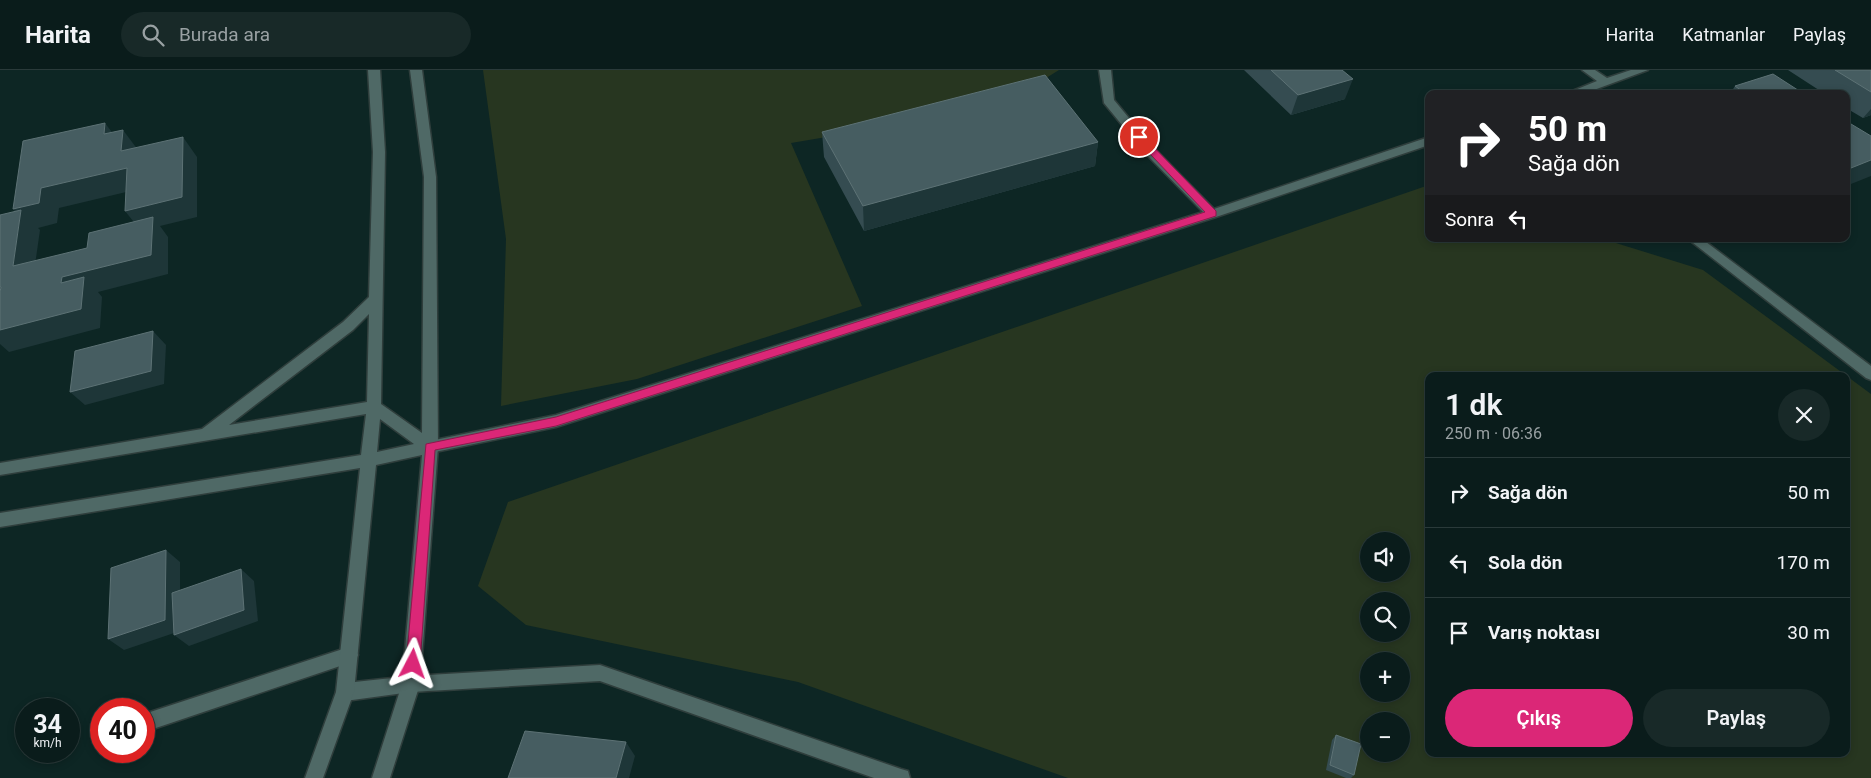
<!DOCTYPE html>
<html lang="tr">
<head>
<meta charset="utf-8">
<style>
  :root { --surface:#0a1c1b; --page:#182928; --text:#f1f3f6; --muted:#99a1a3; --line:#2a3a3a; --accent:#db2777 }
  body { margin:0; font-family:Roboto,sans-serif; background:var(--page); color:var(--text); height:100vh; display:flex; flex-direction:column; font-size:19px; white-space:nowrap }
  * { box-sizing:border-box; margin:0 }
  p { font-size:16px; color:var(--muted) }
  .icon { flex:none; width:28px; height:28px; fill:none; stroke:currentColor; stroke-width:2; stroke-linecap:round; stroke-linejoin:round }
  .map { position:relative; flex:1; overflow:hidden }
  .sheet { position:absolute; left:1425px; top:302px; width:425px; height:385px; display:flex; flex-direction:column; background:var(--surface); border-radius:10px; box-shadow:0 2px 8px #0003,0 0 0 1px var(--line) }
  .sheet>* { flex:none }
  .banner { position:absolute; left:1425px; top:20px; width:425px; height:152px; border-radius:10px; box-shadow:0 2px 8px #0003,0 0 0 1px var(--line); background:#202124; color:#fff; overflow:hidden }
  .controls { position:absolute; left:1360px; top:462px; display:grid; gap:10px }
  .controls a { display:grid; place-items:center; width:50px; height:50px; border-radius:50%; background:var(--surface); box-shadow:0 2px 8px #0003,0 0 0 1px var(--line); font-size:25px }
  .speed { position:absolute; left:15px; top:628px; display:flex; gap:10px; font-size:25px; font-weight:700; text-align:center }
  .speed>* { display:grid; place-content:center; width:65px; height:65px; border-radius:50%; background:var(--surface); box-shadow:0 2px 8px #0003,0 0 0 1px var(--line); line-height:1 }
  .speed small { font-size:12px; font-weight:400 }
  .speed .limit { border:8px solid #d22; background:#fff; color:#111 }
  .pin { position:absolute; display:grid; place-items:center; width:42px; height:42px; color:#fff; margin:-21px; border:2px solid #fff; border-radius:50%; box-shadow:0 1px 5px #0007 }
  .me { position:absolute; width:55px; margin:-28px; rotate:4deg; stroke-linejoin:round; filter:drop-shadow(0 0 4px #0008) }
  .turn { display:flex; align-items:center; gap:18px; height:105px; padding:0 20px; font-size:22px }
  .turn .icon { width:65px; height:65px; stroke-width:2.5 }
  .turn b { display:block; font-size:35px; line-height:42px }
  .then { display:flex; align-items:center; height:48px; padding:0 20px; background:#0003; gap:10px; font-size:19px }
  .round { display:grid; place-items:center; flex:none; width:52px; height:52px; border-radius:26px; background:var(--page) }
  .head { display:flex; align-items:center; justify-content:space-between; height:85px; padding:0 20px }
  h1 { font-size:30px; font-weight:600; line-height:38px }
  .button { display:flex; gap:10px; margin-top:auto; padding:10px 20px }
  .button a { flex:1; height:58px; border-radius:30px; background:var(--accent); color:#fff; font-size:20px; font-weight:600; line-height:58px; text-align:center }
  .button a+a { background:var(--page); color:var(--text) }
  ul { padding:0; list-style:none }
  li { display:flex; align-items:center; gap:15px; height:70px; padding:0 20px; border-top:1px solid var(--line) }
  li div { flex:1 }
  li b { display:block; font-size:19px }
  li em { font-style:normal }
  header { display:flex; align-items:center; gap:30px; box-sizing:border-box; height:70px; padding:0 25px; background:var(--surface); border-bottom:1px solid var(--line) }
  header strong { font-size:24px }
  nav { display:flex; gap:28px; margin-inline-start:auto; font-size:18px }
  .search { width:350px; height:45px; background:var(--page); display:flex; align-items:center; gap:12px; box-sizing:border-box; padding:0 18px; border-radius:28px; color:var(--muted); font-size:19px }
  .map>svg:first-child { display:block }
</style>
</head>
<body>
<header>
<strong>Harita</strong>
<div class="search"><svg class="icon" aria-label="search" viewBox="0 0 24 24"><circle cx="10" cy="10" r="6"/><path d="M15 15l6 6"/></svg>Burada ara</div>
<nav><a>Harita</a><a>Katmanlar</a><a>Paylaş</a></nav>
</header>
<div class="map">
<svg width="1871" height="708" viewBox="0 0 1871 708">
  <rect width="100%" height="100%" fill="#0d2624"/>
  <path fill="#273620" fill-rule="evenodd" d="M483,0H1059L998,38L791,73L862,236L637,309L501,336L506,169Z
    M1429,115V169H1603L1703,200L1871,324V708H1068L798,612L526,555L478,516L508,432ZM1429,306H1846V684H1429ZM1369,471H1401V504H1369ZM1369,531H1401V564H1369ZM1369,591H1401V624H1369ZM1369,651H1401V684H1369Z"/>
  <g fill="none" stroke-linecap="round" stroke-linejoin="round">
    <defs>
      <path id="service" d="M349,577L355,579L358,585L355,591L144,662V644Z"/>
      <path id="minor" d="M1099,0H1111L1114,30L1153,77L1214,139L1429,67V75L1216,147L556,357L430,383L425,381L422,377L425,373L430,371L556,345L1203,142L1145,83L1104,33Z
        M1582,0H1595L1607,8L1631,0H1648L1583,24H1565L1597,11Z
        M1688,169H1702L1871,296V310L1866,308Z
        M600,595L901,699L908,701L910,708H874L600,611L411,622L345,631L339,628L336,622L339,616L345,613L411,606Z"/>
      <path id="tertiary" d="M368,0H380L385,82L381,334L422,363L424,107L410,0H422L436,107L438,377L420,614L390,708H372L402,614L422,385L376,395L354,622L323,708H305L336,622L360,398L0,457V443L361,385L366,344L0,405V393L202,359L343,252L369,227L373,82ZM369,244L367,332L229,355L353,260ZM380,349L414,374L377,382Z"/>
    </defs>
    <use href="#service" stroke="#2f3e3c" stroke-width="3"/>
    <use href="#minor" stroke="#2f3e3c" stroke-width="3"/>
    <use href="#tertiary" stroke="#2f3e3c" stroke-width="3"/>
    <use href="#service" fill="#4f6966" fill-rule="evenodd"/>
    <use href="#minor" fill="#4f6966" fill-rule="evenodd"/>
    <use href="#tertiary" fill="#4f6966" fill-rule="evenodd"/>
  </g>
  <path fill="#354c51" d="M1244,0H1342L1345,29L1291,45Z
    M1788,0H1871V45L1863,48L1846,38V24H1825Z
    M1735,16L1804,24H1730Z
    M822,62L1098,72L1095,96L864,161L824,87Z
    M1336,665L1354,705L1351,708H1346L1326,700L1332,670Z"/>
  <path fill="#1e3638" d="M1353,9L1345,29L1291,45L1298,25Z
    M1871,39V45L1863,48Z
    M105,53L120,73L104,64Z
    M123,60L138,80L121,81Z
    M183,67L197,87V147L160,156L168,167V204L98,222L102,227L100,258L9,282L0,274V259L61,213L62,207L141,161L125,141Z
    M1098,72L1095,96L864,161L863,136Z
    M1871,90V106L1846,116V100Z
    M127,98L143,118L59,138L57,153L38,158L40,160L32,216L13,196L20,147L13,139L41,118Z
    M153,261L166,275L164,314L85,335L70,322Z
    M166,480L180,492V561L124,580L108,569Z
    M241,499L254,511L258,551L189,576L174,565Z
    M626,672L635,686L629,708H616Z"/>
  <path fill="#465d61" stroke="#5d7275" d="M1271,0H1342L1353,9L1298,25Z
    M1835,0H1871V22Z
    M1773,4L1804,24H1746L1735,16Z
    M1045,5L1098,72L863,136L822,62Z
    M1846,51L1871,66V90L1846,100Z
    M105,53L104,64L123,60L121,81L183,67L182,127L125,141L127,98L41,118L39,133L13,139L23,71Z
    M21,140L13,196L87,178L89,163L153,147L151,185L62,207L61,213L84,207L81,239L0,260V222L1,217H0V145Z
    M153,261L151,301L70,322L75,281Z
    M166,480L165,550L108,569L111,498Z
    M241,499L244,540L174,565L172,523Z
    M525,661L626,672L616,708H508Z
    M1336,665L1361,674L1354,705L1330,695Z"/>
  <path fill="#db2777" stroke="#8e194d" d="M1136,65H1142L1216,141V146L556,356L435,380L420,594L418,599L413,601L408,599L406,594L426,374L556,347L1205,142L1136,69Z"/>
</svg>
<div class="controls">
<a><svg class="icon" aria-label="sound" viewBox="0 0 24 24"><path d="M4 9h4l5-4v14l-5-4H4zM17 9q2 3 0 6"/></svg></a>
<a><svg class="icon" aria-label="search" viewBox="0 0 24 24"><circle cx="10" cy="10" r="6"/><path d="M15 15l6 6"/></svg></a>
<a>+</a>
<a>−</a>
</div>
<div class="speed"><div>34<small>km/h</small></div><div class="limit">40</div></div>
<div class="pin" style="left:1139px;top:67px;background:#d93025"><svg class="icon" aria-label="arrive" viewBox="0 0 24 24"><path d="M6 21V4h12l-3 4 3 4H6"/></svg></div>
<svg class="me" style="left:413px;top:594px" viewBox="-20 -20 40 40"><path d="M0-17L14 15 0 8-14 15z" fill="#db2777" stroke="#fff" stroke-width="4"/></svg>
<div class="banner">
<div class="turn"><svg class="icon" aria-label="right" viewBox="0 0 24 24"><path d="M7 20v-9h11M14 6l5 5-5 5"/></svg><div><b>50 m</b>Sağa dön</div></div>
<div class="then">Sonra<svg class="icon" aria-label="left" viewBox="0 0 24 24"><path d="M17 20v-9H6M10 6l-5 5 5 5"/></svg></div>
</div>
<section class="sheet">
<div class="head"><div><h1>1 dk</h1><p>250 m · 06:36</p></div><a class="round"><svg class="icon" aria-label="close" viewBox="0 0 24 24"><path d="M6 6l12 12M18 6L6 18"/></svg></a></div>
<ul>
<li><svg class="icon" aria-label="right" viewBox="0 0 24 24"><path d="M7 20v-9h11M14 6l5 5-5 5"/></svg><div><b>Sağa dön</b></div><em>50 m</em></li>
<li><svg class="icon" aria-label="left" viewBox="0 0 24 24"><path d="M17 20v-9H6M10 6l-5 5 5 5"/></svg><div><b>Sola dön</b></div><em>170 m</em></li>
<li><svg class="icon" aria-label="arrive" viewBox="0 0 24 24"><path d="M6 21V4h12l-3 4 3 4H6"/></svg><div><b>Varış noktası</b></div><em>30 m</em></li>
</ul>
<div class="button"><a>Çıkış</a><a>Paylaş</a></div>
</section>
</div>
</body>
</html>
